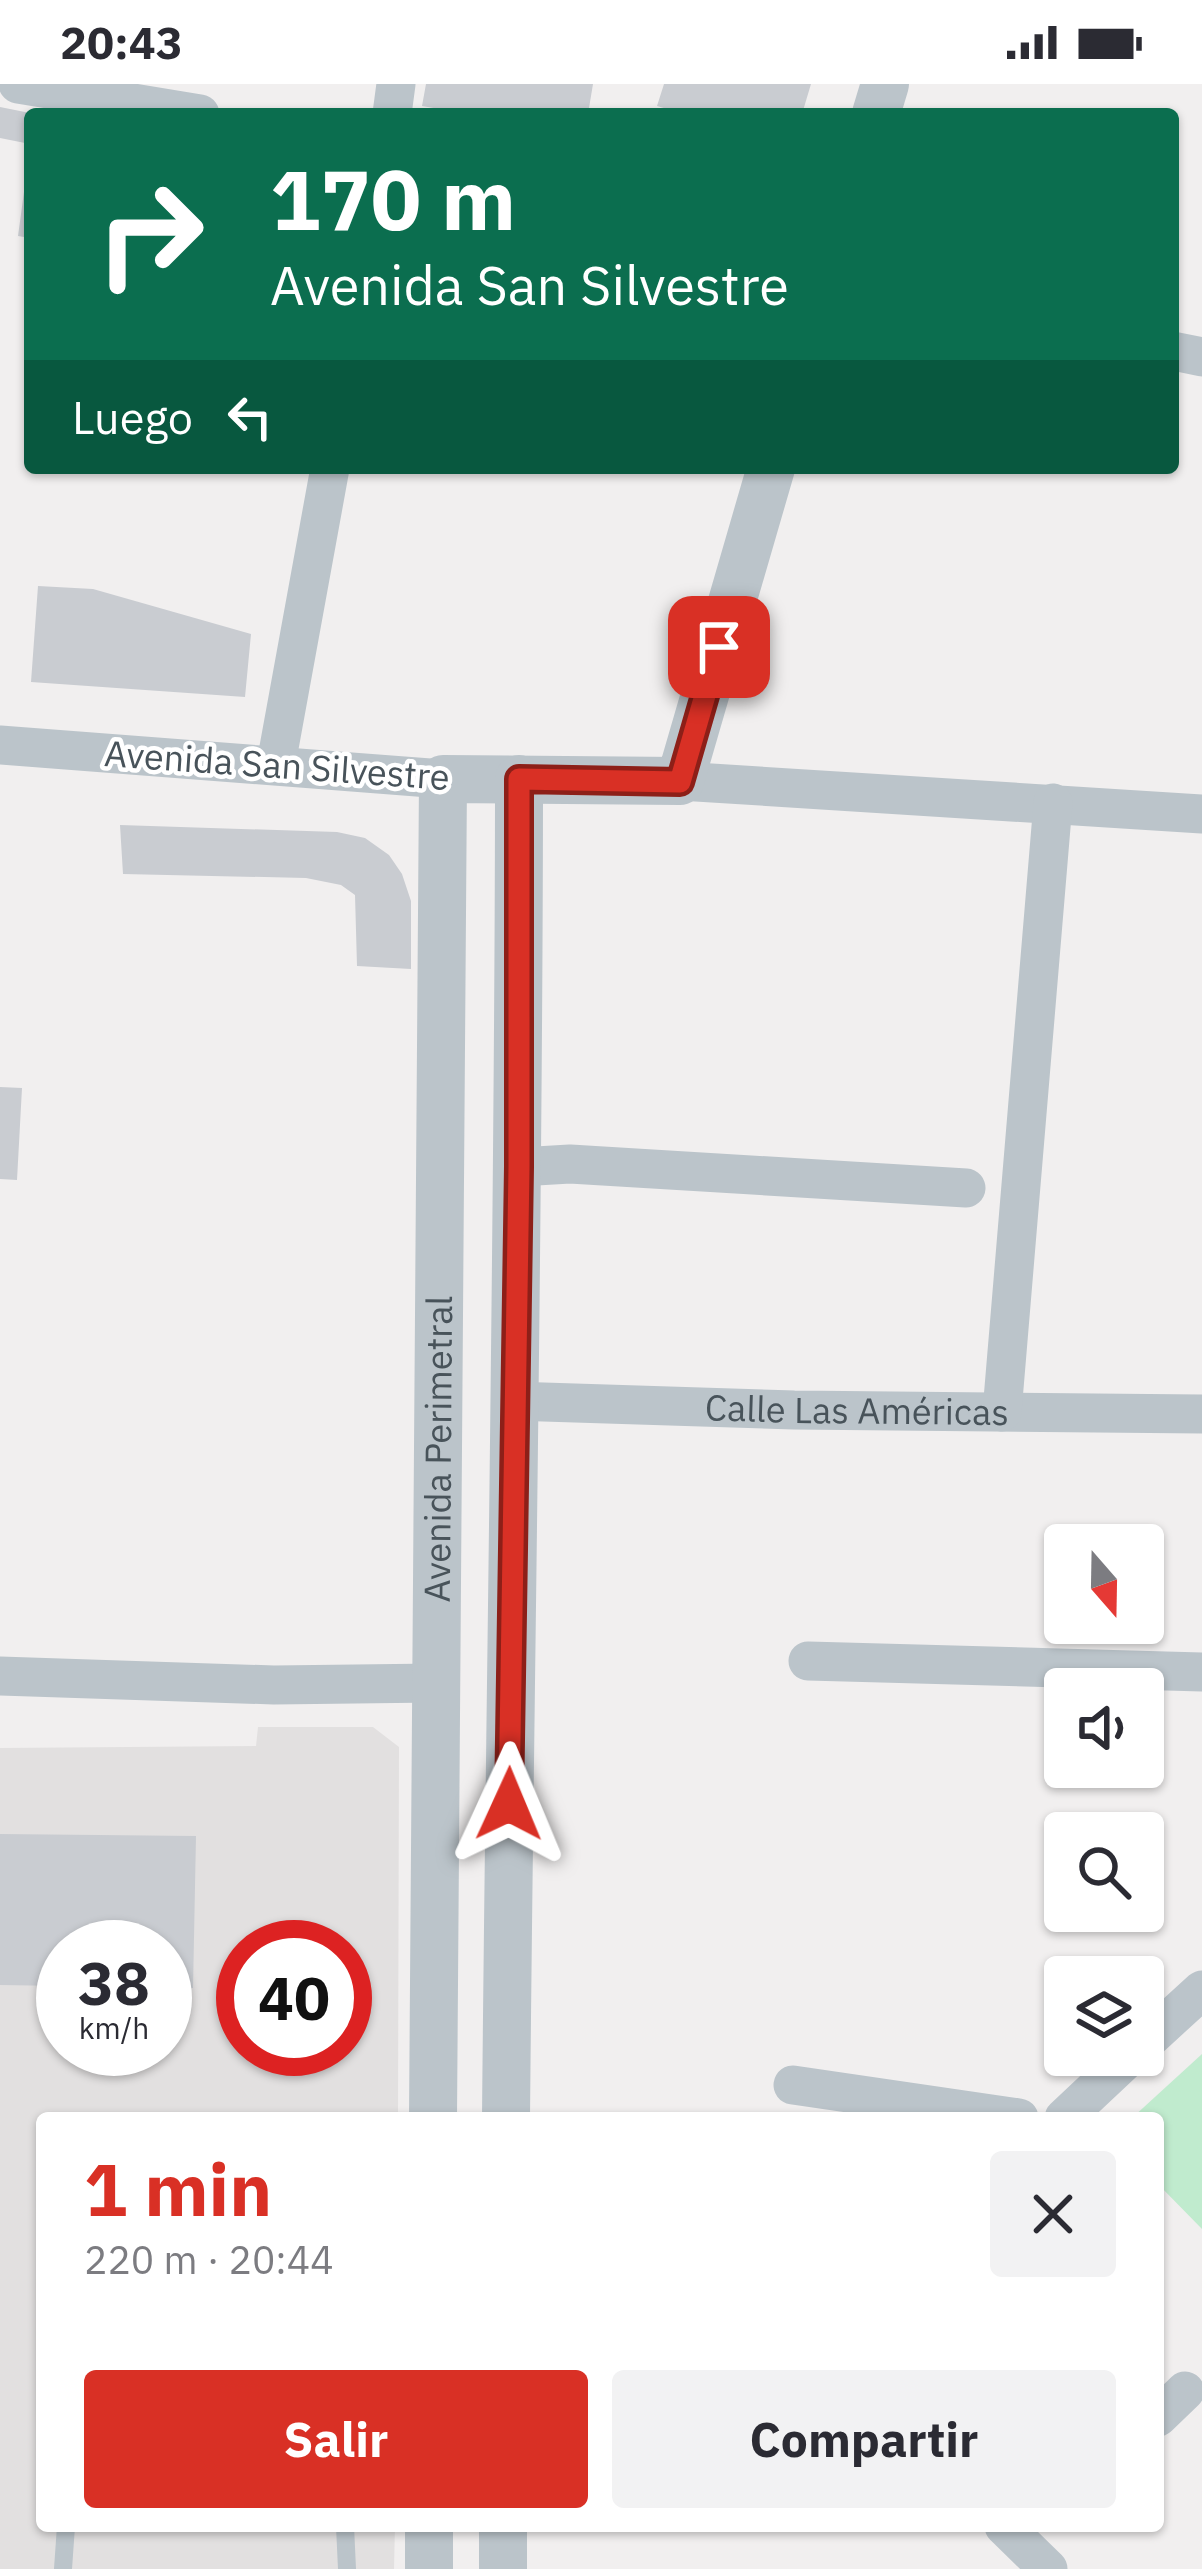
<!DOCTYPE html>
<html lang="es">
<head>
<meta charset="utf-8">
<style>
  :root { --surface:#fff; --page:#f2f2f3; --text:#2b2b33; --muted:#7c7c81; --accent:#d93025 }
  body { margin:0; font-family:"IBM Plex Sans",sans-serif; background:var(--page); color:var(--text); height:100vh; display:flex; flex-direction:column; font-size:45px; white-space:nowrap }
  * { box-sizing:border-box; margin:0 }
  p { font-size:39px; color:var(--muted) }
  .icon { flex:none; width:66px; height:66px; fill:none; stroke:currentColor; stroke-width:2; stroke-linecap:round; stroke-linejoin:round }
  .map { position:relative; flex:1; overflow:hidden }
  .side { position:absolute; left:36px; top:2028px; width:1128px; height:420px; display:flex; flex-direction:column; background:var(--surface); border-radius:12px; box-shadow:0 3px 9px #0004 }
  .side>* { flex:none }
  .hud { position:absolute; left:24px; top:24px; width:1155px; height:366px; border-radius:12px; box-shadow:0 3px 9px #0004; background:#0b6e4f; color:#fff; overflow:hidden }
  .needle { width:78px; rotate:160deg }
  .buttons { position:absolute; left:1044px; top:1440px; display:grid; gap:24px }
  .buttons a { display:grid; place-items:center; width:120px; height:120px; border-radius:12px; background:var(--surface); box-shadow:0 3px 9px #0004; font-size:60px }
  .speed { position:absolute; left:36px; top:1836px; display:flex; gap:24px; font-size:60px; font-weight:700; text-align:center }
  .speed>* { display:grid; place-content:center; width:156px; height:156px; border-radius:50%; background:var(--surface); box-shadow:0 3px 9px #0004; line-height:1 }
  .speed small { font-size:30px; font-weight:400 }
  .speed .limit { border:18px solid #d22; background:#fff; color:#111 }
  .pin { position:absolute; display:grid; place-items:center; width:102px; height:102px; color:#fff; margin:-51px; border-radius:24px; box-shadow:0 6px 18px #0006 }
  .me { position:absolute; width:132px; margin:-66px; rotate:1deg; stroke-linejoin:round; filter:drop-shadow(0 0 9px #0008) }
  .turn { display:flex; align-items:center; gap:42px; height:252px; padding:0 48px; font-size:54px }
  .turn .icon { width:156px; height:156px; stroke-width:2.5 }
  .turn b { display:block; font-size:84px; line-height:102px }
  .then { display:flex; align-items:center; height:114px; padding:0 48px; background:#0003; gap:24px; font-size:45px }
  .round { display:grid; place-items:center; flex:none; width:126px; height:126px; border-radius:12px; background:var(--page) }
  .overview { display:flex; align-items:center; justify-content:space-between; height:204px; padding:0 48px }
  h1 { font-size:72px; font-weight:700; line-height:90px; color:var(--accent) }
  .primary-button { display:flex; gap:24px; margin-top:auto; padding:24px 48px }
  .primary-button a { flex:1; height:138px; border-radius:12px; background:var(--accent); color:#fff; font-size:48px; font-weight:700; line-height:138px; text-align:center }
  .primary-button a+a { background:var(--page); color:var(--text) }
  .status { display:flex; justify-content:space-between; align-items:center; height:84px; padding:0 60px; background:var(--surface); direction:ltr }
  .status svg { height:33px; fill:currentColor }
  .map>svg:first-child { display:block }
</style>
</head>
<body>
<div class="status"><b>20:43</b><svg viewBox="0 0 49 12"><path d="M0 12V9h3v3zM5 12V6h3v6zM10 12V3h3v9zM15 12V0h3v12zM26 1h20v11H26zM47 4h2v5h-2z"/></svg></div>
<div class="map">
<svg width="1202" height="2485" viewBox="0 0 1202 2485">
  <rect width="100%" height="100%" fill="#f1efef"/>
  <path fill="#e2e0e0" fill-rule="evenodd" d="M258,1643H373L399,1663L398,2034H42V2442H395L394,2485H0V1664L256,1662ZM63,1863H165V1965H63ZM243,1863H345V1965H243Z"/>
  <path fill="#c0ebce" d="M1202,1970V2145L1158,2100V2034H1132Z"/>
  <path fill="#c9ccd1" d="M426,0H593L588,30H468L422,22Z
    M664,0H811L802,30H684L657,22Z
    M0,23L30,29V60L0,54Z
    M27,86H30V154L18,152Z
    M38,502L93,505L251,550L245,613L31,598Z
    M120,741L337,748L365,754L389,771L402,790L411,817V885L357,882L355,811L341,801L306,794L123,790Z
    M0,1003L22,1004L17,1096L0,1095Z
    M0,1750L196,1752L193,1904L165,1903V1863H63V1902L0,1901Z"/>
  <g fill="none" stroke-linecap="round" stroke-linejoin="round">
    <path stroke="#bbc4ca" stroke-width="18" d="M345,2442L347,2485
      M63,2485L66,2442"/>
    <g stroke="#bbc4ca" stroke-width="39">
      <path d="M18,0L200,30"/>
      <path d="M392,30L396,0"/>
      <path d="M1173,267L1202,273"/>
      <path d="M0,661L443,695"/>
      <path d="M276,680L330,384"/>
      <path d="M680,697L1202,730"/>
      <path d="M519,1083L570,1080L966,1104"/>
      <path id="s1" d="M512,1317L794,1326L1202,1330"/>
      <path d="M1002,1328L1053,719"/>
      <path d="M808,1577L1202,1588"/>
      <path d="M0,1592L274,1601L436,1599"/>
      <path d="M1143,1960L1202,1906"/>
      <path d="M793,2001L1019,2034"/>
      <path d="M1064,2034L1131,1971"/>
      <path d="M1158,2333L1185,2307"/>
      <path d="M1004,2442L1048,2485"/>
    </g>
    <g stroke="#bbc4ca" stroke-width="48">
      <path d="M876,30L885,0"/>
      <path id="s2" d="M433,2034L443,695L680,697L771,384"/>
      <path d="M506,2034C510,1588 519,1141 519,695"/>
      <path d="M429,2485V2442"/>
      <path d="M503,2485V2442"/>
    </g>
  </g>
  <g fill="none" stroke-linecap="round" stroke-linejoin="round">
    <defs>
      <path id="route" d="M509,1720L519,1083V695L680,698L719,563"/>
    </defs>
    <use href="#route" stroke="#8d1f18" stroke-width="30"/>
    <use href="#route" stroke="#d93025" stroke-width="21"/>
  </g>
  <g text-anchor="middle" stroke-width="9" stroke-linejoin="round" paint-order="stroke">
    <g font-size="36" fill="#48535a" stroke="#fff">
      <text transform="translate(277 681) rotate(4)" y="13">Avenida San Silvestre</text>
      <text dy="13" stroke="none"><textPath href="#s1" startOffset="345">Calle Las Américas</textPath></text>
      <text dy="13" stroke="none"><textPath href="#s2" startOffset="669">Avenida Perimetral</textPath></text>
    </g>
  </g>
</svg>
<div class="buttons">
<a><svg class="needle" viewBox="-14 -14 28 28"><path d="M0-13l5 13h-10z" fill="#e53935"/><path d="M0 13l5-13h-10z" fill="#7c7c81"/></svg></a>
<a><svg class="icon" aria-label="sound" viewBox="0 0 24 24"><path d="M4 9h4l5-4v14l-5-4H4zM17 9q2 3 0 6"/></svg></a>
<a><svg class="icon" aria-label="search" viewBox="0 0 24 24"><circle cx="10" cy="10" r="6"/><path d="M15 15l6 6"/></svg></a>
<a><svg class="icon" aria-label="layers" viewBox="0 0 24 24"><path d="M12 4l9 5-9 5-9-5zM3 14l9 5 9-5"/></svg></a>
</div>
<div class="speed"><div>38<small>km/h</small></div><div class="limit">40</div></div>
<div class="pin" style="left:719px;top:563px;background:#d93025"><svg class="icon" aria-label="arrive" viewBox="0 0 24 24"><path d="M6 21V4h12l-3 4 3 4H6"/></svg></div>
<svg class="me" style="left:509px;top:1720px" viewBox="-20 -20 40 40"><path d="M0-17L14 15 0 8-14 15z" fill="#d93025" stroke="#fff" stroke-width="4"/></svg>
<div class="hud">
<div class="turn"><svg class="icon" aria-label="right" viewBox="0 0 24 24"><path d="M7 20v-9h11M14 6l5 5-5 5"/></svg><div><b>170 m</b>Avenida San Silvestre</div></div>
<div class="then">Luego<svg class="icon" aria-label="left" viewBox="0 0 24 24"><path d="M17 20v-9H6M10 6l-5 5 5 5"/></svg></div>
</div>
<section class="side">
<div class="overview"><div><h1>1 min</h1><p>220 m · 20:44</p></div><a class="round"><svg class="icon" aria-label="close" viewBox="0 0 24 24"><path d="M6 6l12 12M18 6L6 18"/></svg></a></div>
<div class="primary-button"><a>Salir</a><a>Compartir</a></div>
</section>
</div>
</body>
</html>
